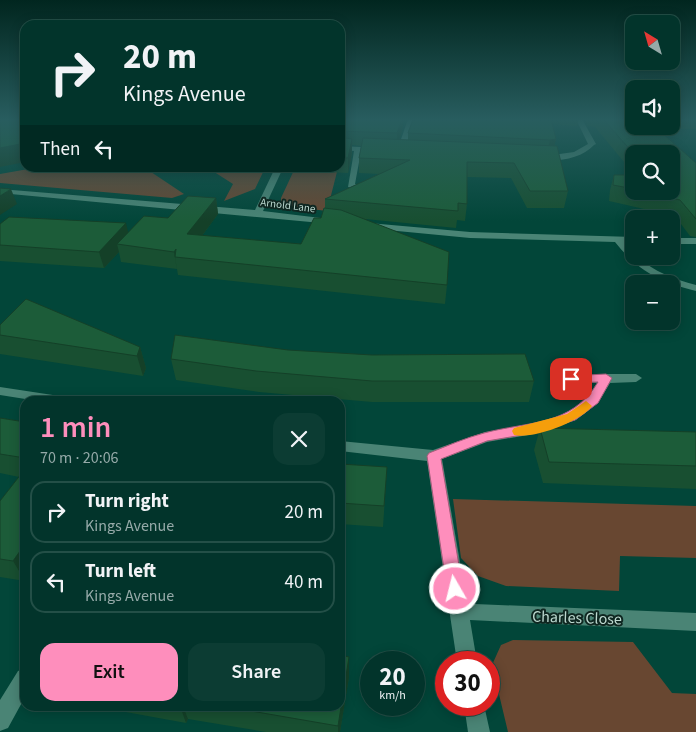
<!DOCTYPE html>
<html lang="en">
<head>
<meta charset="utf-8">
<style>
  :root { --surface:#02342b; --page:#0c3c33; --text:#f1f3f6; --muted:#96aaa9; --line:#234f47; --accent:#fe8ebc }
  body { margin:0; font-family:"Source Sans 3",sans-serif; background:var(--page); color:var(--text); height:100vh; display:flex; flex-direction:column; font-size:19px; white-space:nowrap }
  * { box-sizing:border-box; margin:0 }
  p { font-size:16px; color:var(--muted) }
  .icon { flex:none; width:28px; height:28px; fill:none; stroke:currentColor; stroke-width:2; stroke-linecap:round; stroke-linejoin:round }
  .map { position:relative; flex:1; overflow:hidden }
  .details { position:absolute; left:20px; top:396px; width:325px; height:315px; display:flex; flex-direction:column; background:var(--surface); border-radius:15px; box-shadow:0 2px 12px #0003,0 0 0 1px var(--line) }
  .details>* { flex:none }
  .guide { position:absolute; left:20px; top:20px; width:325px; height:152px; border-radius:15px; box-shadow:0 2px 12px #0003,0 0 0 1px var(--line); background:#02342b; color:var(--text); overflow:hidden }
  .needle { width:32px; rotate:323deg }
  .fabs { position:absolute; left:625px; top:15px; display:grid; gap:10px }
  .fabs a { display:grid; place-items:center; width:55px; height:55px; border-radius:10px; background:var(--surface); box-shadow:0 2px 12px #0003,0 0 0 1px var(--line); font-size:25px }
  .speed { position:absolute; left:360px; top:651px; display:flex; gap:10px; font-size:25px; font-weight:700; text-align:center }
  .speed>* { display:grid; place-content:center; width:65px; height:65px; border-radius:50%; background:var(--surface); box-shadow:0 2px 12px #0003,0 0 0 1px var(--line); line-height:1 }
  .speed small { font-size:12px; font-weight:400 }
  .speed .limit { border:8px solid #d22; background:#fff; color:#111 }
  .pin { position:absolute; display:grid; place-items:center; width:42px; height:42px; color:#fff; margin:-21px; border-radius:10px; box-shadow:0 2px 8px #0006 }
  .me { position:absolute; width:55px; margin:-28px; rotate:352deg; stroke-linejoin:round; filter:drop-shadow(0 0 4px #0008) }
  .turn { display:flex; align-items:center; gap:18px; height:105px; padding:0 20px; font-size:22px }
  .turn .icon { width:65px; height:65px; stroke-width:2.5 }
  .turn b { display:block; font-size:35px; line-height:42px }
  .then { display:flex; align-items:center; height:48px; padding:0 20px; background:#0003; gap:10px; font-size:19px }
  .round { display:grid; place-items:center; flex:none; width:52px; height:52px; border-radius:15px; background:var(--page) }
  .overview { display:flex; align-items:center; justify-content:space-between; height:85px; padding:0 20px }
  h1 { font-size:30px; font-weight:600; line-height:38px; color:var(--accent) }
  .primary-button { display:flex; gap:10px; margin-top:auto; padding:10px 20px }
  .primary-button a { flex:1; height:58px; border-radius:15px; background:var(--accent); color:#111; font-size:20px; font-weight:600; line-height:58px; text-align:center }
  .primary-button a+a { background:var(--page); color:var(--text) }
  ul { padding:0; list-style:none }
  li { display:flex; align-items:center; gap:15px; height:62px; margin:0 10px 8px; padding:0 10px; border:2px solid var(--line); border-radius:15px }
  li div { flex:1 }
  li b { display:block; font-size:19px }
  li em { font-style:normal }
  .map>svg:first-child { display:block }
</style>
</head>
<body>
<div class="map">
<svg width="696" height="732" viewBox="0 0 696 732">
  <rect width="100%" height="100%" fill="#024639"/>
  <path fill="#684731" d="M34,168H145L184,194L172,198L0,183V174Z
    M208,168H265L255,189L224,201L233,184Z
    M295,168H338L327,211L294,207L281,202V198Z
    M453,499L696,506V558L620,556L619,591L506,586L478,576L461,558Z
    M513,640L633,642L672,693L696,694V732H508L492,665L501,645Z"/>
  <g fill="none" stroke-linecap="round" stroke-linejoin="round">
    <path fill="#4a8475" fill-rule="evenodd" d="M408,119H414L405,151L401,153L397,151Z
      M576,119H582L596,144L594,145C582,158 560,162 542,160V156H545L574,152L588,144Z
      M340,146L381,148V152H378L361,151L355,184L373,189V193L348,187L354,151L340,150Z
      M275,168H283L263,211L329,219L332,220V224L0,193V189L255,210Z
      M369,223L470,232L634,237V243H625L634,253V256H637C654,272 674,279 696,285V291C660,282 639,272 615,242L470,238L366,228L364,226Z
      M671,238H696V244H671Z
      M606,374H636L642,378L636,382L610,383L598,403L576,420L534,434L487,442L442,459L467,602L475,604L696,613V631L470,620L477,662H457L427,461L340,451V441L433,450L485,432L533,424L566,414L588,397L597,383L566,382L565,379L566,376Z
      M0,387L66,397L71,398L73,401H38L0,395Z
      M25,668V697L8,728L0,731V700L18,671Z
      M464,705H484L490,732H468Z"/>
  </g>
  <path fill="#184f31" d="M403,119L402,131L399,140H408V133L446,120V119H579L577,126L552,124L556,139L554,146L568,191L564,208H527L511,178L467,177V204L465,221L457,220L456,228L365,219L447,285L445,304L178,275L177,269L121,262L119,252L104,268L0,261V224L128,233L168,218L216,198L218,214L202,236L301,244L321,218L325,208V199L379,174L359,173V158L361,146L352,145V153L348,173L327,172L326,168H340V125Z
    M583,119H634V126H671V119H696V129H661L660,132L696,163V237L690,236L675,216L609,201L610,190L614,175H634V191H671L634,154V174L595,127L588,126Z
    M0,325L140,347L146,368L143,376L0,354Z
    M171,359L534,381L529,402H372L259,392L176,380Z
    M0,418L25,422V581L0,577V501L19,477L0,473Z
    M540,428L696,432V489L543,483L534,450Z
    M340,464L387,467L383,527L340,524Z
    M349,677L340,732H266L188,719L186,723L93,706H340Z"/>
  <path fill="#144028" d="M403,119L402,131L397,147V133Z
    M352,139V153L348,173V158Z
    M556,139L553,153L547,154L550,140Z
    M25,143V162L0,167V148Z
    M11,189L17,204L0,215V196Z
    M216,198L218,214L190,252L187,234Z
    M126,223L130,240L117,244L119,252L104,268L99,252Z
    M176,249L175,257L177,270L174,252Z
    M140,347L146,368L143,376L137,356Z
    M25,544V581L13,561Z
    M349,657V677L340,732H338V726Z
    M180,706H183L188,719L186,723Z"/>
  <path fill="#1c5c39" stroke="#144028" d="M0,119H25V143L0,148Z
    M343,119H402L397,133L340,131V125Z
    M413,119L447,120V119H551L556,139L550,140L408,133Z
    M603,119H634V126H654L696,163V219L680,200L642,191H671V154H634Z
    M340,137L352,139L348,158H340Z
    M363,138L557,146L568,191H530L514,163L467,162V204L458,203V211L325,199L410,160L359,158Z
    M614,175H634V189L613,185Z
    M0,188L11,189L0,196Z
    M188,196L216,198L187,234L301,244L314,218H321L324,208L341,210L449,252L447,285L175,257L176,249L174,252L117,244L144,216L168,218Z
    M9,217L126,223L99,252L0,245V224Z
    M26,299L140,347L137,356L0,335V325Z
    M175,335L288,350L372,355L525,354L534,381H372L256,371L171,359Z
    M0,418L25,422V458L0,454Z
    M540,428L696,432V466L549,462Z
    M340,464L387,467L384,506L340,503Z
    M25,469V544L13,561L0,559V501Z
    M340,655L349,657L338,726L222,706H340Z"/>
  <linearGradient id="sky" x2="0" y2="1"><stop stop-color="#01261f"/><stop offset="0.54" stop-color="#285d5f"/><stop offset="1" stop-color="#285d5f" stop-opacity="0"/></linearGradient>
  <rect width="696" height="221" fill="url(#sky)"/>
  <path fill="#fe8ebc" stroke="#a55c7a" d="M606,374L612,378L598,403L575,420L534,433L487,441L441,459L463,589L461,595L455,597L449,595L447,589L427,456L429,453C447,446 465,438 484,433C528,421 571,427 598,382L571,383L565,379L567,376Z"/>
  <path fill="#f59e0b" d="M586,401L592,406C582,421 532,440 514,435L512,431L514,428L567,414Z"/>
  <g text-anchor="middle" stroke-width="4" stroke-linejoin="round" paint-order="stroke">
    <g font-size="11" fill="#bdd9d0" stroke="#0f2721">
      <text transform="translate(288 205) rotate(7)" y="4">Arnold Lane</text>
    </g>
    <g font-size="16" fill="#bdd9d0" stroke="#0f2721">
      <text transform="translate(577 617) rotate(2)" y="6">Charles Close</text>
    </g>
  </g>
</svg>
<div class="fabs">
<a><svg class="needle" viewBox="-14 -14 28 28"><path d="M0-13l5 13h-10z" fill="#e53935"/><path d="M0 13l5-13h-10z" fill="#96aaa9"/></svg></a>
<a><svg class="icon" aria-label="sound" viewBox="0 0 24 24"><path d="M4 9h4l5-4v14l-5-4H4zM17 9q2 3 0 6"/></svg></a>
<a><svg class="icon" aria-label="search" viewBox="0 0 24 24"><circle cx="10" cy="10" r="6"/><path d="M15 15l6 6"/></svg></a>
<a>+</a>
<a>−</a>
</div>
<div class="speed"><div>20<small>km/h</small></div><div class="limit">30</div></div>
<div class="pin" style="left:571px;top:379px;background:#d93025"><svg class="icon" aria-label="arrive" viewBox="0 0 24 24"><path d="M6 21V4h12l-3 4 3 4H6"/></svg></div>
<svg class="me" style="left:455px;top:589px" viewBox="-20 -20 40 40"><circle r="17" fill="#fe8ebc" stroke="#fff" stroke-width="3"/><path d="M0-11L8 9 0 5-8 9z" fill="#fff"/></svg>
<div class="guide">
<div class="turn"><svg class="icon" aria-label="right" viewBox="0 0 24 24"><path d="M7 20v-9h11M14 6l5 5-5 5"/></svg><div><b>20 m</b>Kings Avenue</div></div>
<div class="then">Then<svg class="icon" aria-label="left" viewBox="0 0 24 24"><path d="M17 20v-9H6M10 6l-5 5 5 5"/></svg></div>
</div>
<section class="details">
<div class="overview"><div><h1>1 min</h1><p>70 m · 20:06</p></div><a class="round"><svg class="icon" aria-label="close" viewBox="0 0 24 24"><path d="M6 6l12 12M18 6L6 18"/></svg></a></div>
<ul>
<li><svg class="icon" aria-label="right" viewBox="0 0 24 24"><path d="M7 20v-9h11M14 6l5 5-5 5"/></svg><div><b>Turn right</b><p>Kings Avenue</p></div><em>20 m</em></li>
<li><svg class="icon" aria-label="left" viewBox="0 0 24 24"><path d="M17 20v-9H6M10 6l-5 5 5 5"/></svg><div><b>Turn left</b><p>Kings Avenue</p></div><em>40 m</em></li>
</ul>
<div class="primary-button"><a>Exit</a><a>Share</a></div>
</section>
</div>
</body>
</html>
